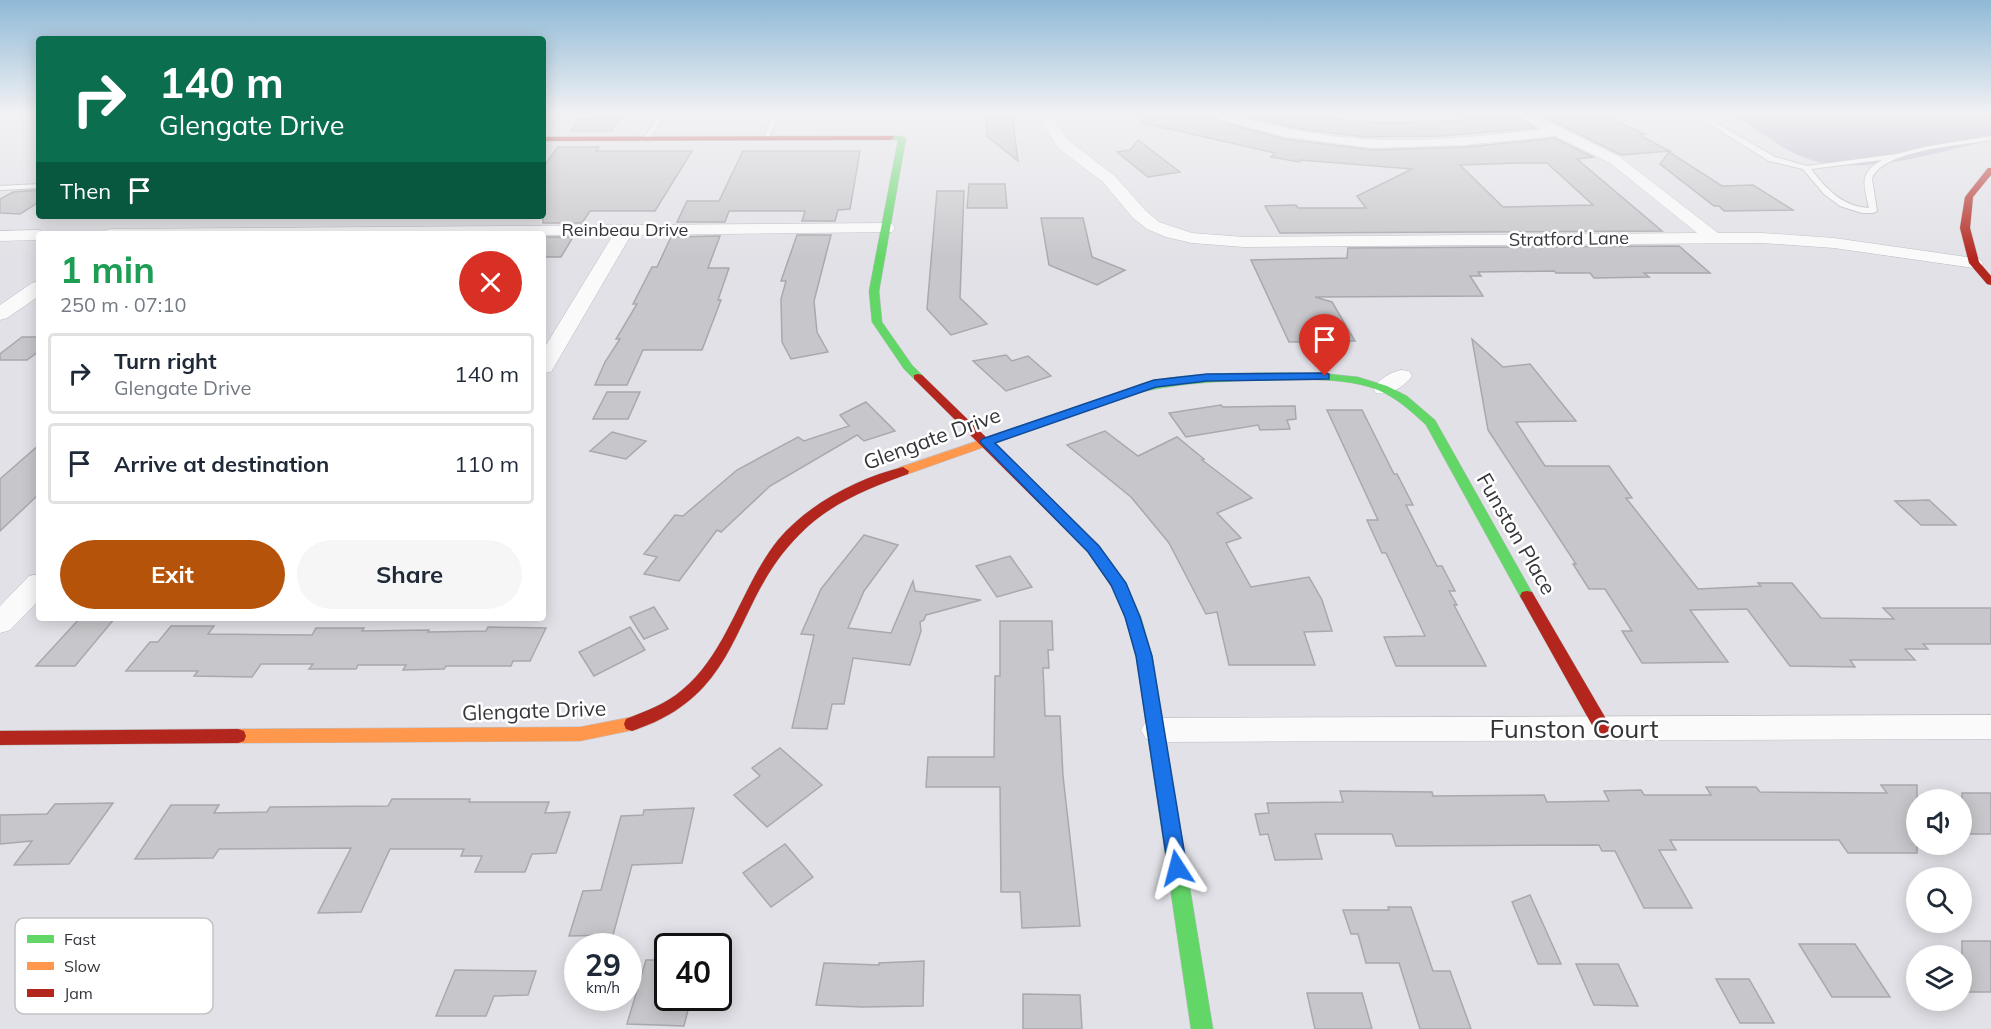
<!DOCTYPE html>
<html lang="en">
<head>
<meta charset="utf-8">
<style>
  :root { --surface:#fff; --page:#f6f6f7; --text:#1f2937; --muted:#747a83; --line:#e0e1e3; --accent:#b45309 }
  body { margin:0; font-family:Mulish,sans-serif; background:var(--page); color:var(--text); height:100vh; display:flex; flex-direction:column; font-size:22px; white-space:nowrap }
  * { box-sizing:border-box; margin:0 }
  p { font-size:20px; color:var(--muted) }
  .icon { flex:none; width:33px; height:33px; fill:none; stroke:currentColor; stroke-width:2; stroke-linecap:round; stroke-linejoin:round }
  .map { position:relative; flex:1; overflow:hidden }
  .details { position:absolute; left:36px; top:231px; width:510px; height:390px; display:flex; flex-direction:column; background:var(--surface); border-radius:6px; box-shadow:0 3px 15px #0003 }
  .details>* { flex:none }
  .guide { position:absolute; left:36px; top:36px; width:510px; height:183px; border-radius:6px; box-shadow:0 3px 15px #0003; background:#0b6e4f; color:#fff; overflow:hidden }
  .fabs { position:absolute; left:1906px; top:789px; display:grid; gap:12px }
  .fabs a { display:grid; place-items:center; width:66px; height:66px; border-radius:50%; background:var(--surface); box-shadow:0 3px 15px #0003; font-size:30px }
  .speed { position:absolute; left:564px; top:933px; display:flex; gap:12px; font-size:30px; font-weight:700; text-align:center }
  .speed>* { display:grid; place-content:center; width:78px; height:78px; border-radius:50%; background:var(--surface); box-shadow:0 3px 15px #0003; line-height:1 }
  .speed small { font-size:15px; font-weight:400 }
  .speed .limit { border:3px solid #111; border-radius:9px; background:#fff; color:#111 }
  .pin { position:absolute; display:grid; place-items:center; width:51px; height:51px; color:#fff; margin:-62px -26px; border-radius:50% 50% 50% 0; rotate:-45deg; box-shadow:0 0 6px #0007 }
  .pin .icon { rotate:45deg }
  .me { position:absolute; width:66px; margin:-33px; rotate:351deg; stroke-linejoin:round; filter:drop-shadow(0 0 4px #0008) }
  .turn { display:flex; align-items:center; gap:21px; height:126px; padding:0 24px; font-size:27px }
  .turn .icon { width:78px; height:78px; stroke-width:2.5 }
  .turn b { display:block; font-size:42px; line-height:51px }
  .then { display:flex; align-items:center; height:57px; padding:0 24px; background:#0003; gap:12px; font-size:22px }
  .round { display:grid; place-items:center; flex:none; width:63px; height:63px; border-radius:32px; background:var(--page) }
  .head { display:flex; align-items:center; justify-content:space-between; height:102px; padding:0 24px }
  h1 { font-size:36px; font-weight:700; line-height:45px; color:#1e9e55 }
  .button { display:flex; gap:12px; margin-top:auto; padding:12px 24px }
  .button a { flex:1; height:69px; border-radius:36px; background:var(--accent); color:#fff; font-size:24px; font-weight:700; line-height:69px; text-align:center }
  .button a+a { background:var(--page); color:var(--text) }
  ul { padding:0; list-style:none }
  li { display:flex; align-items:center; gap:18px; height:81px; margin:0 12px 9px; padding:0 12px; border:3px solid var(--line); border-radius:6px }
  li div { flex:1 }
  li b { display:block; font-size:22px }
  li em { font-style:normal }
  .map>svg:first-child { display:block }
</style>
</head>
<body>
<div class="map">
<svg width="1991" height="1029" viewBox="0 0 1991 1029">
  <rect width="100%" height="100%" fill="#e2e1e7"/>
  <path fill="#bdb9cc" d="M1733,114H1991V140C1933,153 1852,181 1796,154C1774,144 1754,127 1733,114Z"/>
  <path fill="#c7c7cb" stroke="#a9a8ad" stroke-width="1.5" fill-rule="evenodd" d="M985,114H1012L1018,161L987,136Z
    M1143,114H1208L1222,122L1285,139L1372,150L1466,147L1555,138L1593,157L1577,159L1662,231L1280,233L1265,206L1296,205L1298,208H1366L1357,196L1412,169L1301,160L1299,162L1271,157L1275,153L1142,123ZM1517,163H1547L1593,205L1503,207L1460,165Z
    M1236,114H1309L1352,121L1387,123L1469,120L1458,114H1514L1535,128L1441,136L1366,137L1301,129Z
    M1539,114H1598L1645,134L1639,135L1670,151L1621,155Z
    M620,117L611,131H571L580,119Z
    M1138,140L1180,172L1148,177L1117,152L1130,150Z
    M558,147H599L596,151H692L655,211H590L582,223H543V167Z
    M743,151H860L850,209L838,210L835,221H802L805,211H729L725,222H677L687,201H719Z
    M1669,152L1722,186L1753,185L1793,210L1724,211L1719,206H1714L1660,164Z
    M969,184H1005L1007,208H967Z
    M39,190V202L20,214L0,213V199L13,192Z
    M937,191H964L960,298L987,324L951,335L927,309Z
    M1041,218H1083L1092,257L1125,270L1097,285L1049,265Z
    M797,235H831L814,301L817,332L828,352L791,359L782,342L781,299L786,281H781Z
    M720,236L708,268H729L718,300H721L702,350H643L627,385H595L605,362L620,339H616L637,304H633L652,267H657L671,237Z
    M543,237H573L561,257H543Z
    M1679,246L1710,273H1644L1649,277L1594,278L1590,273H1556L1554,271L1478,272L1481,276H1470L1483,296L1315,297L1332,302L1355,341L1289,342L1251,260L1347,258L1348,248Z
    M22,337H39V351L27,360H0V354Z
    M1472,339L1503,367L1530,364L1576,421L1516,422L1545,466H1609L1632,498H1626L1698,589L1761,586L1758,583H1792L1821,618L1894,619L1883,608H1991V644H1923L1928,649H1905L1915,660H1850L1855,667L1790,666L1747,609L1690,610L1728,662L1642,663L1622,631H1632L1605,589H1589L1573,564H1576L1488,430Z
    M1006,355L1012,361L1028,356L1051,376L1006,391L973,361Z
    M607,392H640L628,419H593Z
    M866,402L895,431L864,441L857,435L770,486L721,532L717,530L679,581L644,574L657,557L644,554L675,515L683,516L737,470L798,437L804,441L849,426L840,415Z
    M1221,405L1223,407L1295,406L1296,419L1287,420L1290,429L1260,430L1258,425L1186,437L1169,413Z
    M1327,410H1362L1394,474H1397L1413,505H1406L1437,566H1442L1455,591H1449L1457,605H1454L1486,666H1396L1384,637L1425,636L1386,553H1382L1367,520H1378Z
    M1105,431L1138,456L1177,437L1204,459L1202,460L1252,498L1217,513L1241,538L1226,543L1251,587L1309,577L1322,600L1332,631L1304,632L1315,665H1229L1217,612L1206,614L1169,543L1131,497L1067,445Z
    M612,432L646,441L626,459L590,451Z
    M39,445V494L0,531V479Z
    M1929,500L1956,525H1921L1895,501Z
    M864,535L898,545L864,591L848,628L891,633L913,581L915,591L981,600L926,615L924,620L920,622L921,631L910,665L853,658L844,704H832L827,729L792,728L814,635L801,634L821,589Z
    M1010,556L1032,587L997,597L976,566Z
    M654,607L668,629L644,639L630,617Z
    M80,618H115L75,666H36Z
    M1000,621H1052L1053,650H1048L1049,668H1043L1045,716H1060L1063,776L1080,926L1022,928L1020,892H1001L1000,787H926L928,757H994L995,676H1000Z
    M171,626H214L208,634L312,635L316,628H364L362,631L429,630L428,632L486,631L488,627L546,628L530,661H513L511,666H446L444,669L403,670L406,665H358L356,669H309L313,664H261L252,677L194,676L198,671H126L150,642H158Z
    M630,627L645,650L594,676L579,652Z
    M780,748L822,785L767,827L734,795L760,776L752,768Z
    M1881,785H1917V853H1848L1839,840H1670L1676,850H1659L1692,908H1644L1615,851H1602L1599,845L1396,846L1392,834H1315L1322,859L1275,860L1268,834L1260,835L1255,814L1269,813L1267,803L1343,802L1340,791L1432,792L1433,796L1544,795L1547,802L1609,801L1604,791L1641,790L1644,795H1711L1706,787H1756L1760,792L1887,793Z
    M1962,793H1991V834H1962Z
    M392,799H470L469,802H549L545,813L570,812L556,853L532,854L525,872H475L482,856H461L464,849H390L361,912L318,913L351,848L219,849L213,858L135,859L171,805H219L214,813L267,812L270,807L388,806Z
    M113,803L69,864L14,865L32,841L0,844V815L47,814L55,804Z
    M694,808L682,863L632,865L613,935L569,936L583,891L601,890L621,816L643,815L644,810Z
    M785,844L813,877L771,907L743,873Z
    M1530,895L1561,964H1538L1512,902Z
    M1388,907H1411L1433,971H1450L1471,1029H1420L1399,963H1366L1358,934H1351L1343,910H1389Z
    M1962,941H1991V992H1962Z
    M1799,944H1855L1890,997H1832Z
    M646,960H668V998H691L684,1026L627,1024Z
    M924,961L923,1006L862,1007L816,1005L824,963L879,965V963Z
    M1576,964H1618L1638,1006L1594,1005Z
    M455,970L536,971L528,995L494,996L486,1016H436Z
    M1716,979H1749L1774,1023H1740Z
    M1307,993H1362L1372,1029H1315Z
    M1023,994L1080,995L1082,1029H1023Z"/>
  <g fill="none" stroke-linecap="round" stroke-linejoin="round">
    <defs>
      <path id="lane" d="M660,114H666L648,140H644L643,139Z
        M773,114H779L769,138L764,139Z
        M827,114H848L845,116Z
        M1693,114H1701L1775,157L1807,166L1897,154L1924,147L1991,136V140C1964,145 1881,150 1872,179L1877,211L1873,213H1862L1840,206L1824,194L1803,169L1769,161ZM1882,160C1858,173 1864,185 1869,208C1843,207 1826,189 1811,169Z
        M39,184V188L0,190V186Z"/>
      <path id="street" d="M1041,114H1055L1058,126L1069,141L1115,176L1145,210L1159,222L1192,233L1244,237L1697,233L1610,163L1555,136L1466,145L1372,148L1286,137L1223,120L1210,114C1234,114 1254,121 1277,126C1298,131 1319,134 1341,137C1407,144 1475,137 1542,129L1516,114H1534L1620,157L1718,233H1762L1834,238L1974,258L1980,259L1983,263L1980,267L1974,268L1834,248L1762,243L1244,247L1192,243L1166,237L1147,229L1133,218L1103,182L1058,148L1044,126Z
        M886,223L892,224L895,228L892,232L631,235L554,367L551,372L543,373V350L613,235L102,234L105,230L111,229Z
        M39,230L47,234H39V240L0,241V231Z
        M39,281V296L7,318L0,320V305L32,283Z
        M1401,370L1409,371L1412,376C1404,387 1390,396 1376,393L1373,388C1379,379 1391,372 1401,370Z
        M39,574V600L10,630L0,633V606L29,576Z
        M1991,715V739L1157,742L1146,739L1141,730L1146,721L1157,718Z"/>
      <path id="fast" d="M887,136H902L906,138L879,291L882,322L912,365L924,377L918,380L914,379L904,369L872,322L869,291L898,140H887Z
        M1319,373L1358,377L1387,386L1407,396L1435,420L1534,596L1532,600H1522L1426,425C1411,411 1397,398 1378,390C1348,378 1315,380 1283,380C1229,381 1186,381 1133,394L1127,391C1152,369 1282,373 1319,373Z
        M1122,586L1127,587L1129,591L1141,617L1152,656L1213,1029H1191L1136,656L1125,617L1115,591L1117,587Z"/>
      <path id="slow" d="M1133,388L1137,389L1139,391L1137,393L908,474H898L897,471L898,468Z
        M632,717L638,719L640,724L638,729L580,741L238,743L232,741L230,736L232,731L238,729L580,727Z"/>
      <path id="jam" d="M893,136L894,138L890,140L543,141V137Z
        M1988,168H1991V175L1973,197L1970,228L1979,262L1991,276V285L1987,284L1969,263L1960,228L1965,197Z
        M918,374L922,375L1098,546L1129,591L1127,595H1117L1088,552L914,379V375Z
        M903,467L909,471L908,474C869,488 829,504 800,534C729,604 746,694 632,731L626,729L624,724L626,719C646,711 666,704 682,690C728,652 741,586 778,540C808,504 858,478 903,467Z
        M1527,591L1532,592L1609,724L1611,729L1609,734L1603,736L1597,734L1520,596L1522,592Z
        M238,729L244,731L246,736L244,741L238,743L0,745V731Z"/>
    </defs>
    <use href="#lane" stroke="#bcbbbf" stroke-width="2"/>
    <use href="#street" stroke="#bcbbbf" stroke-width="1"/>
    <use href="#fast" stroke="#bcbbbf" stroke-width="1"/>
    <use href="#slow" stroke="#bcbbbf" stroke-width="1"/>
    <use href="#jam" stroke="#bcbbbf" stroke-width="1"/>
    <use href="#lane" fill="#fbfafb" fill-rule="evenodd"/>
    <use href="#street" fill="#fbfafb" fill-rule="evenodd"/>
    <use href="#fast" fill="#63d668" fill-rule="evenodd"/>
    <use href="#slow" fill="#ff974d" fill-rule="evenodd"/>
    <use href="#jam" fill="#b3261e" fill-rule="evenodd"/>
  </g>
  <linearGradient id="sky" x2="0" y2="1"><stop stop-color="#8fb9d6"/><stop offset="0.44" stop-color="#f2f2f4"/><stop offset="1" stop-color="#f2f2f4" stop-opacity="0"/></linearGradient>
  <rect width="1991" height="258" fill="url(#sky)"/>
  <path fill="#1a73e8" stroke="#114b97" stroke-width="1.5" d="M1325,373L1329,374V379L1207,381L1156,387L995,443L1099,546L1126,583L1140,617L1152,656L1187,868L1184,874L1177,876L1171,874L1168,868L1136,656L1125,617L1111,585L1088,552L980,442L982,439L1154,380L1207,374Z"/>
  <g text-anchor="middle" stroke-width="5" stroke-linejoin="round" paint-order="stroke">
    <g font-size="18" fill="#353439" stroke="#fff">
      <text x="625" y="236">Reinbeau Drive</text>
      <text transform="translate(1569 239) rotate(-1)" y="6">Stratford Lane</text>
    </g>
    <g font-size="21" fill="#353439" stroke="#fff">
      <text transform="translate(932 439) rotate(-20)" y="7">Glengate Drive</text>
      <text transform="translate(1516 534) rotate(60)" y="7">Funston Place</text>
      <text transform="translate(534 711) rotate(-2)" y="7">Glengate Drive</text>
    </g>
    <g font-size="26" fill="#353439" stroke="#fff">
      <text x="1574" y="738">Funston Court</text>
    </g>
  </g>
  <rect x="15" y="918" width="198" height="96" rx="9" fill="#fff" stroke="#c2c2c4" stroke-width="1.5"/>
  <rect x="27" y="935" width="27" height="8" fill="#63d668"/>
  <rect x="27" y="962" width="27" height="8" fill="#ff974d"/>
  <rect x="27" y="989" width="27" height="8" fill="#b3261e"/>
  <g font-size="16" fill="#353439">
    <text x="64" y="945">Fast</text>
    <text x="64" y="972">Slow</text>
    <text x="64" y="999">Jam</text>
  </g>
</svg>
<div class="fabs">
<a><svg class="icon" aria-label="sound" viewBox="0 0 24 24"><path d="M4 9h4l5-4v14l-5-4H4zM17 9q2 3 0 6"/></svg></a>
<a><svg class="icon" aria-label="search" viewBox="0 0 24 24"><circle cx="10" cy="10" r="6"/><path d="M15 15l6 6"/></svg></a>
<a><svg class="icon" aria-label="layers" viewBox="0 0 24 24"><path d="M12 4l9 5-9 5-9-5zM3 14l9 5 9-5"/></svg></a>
</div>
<div class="speed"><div>29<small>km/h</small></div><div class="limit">40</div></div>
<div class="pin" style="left:1325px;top:376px;background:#d93025"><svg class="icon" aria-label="arrive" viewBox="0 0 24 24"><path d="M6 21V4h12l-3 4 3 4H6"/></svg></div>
<svg class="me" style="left:1177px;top:868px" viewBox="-20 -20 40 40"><path d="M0-17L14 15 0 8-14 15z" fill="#1a73e8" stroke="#fff" stroke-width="4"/></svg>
<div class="guide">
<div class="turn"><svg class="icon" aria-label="right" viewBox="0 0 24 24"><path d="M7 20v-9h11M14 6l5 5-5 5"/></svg><div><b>140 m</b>Glengate Drive</div></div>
<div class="then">Then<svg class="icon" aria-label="arrive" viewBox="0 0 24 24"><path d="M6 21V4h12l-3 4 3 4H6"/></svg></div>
</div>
<section class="details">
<div class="head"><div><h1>1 min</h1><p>250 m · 07:10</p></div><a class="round" style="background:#d93025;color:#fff"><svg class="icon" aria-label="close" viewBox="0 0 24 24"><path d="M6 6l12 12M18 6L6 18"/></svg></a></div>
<ul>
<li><svg class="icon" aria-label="right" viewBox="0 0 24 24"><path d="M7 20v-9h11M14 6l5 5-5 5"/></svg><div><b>Turn right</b><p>Glengate Drive</p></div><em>140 m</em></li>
<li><svg class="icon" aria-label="arrive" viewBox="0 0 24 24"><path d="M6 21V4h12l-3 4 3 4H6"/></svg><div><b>Arrive at destination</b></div><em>110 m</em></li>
</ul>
<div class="button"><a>Exit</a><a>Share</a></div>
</section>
</div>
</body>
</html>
